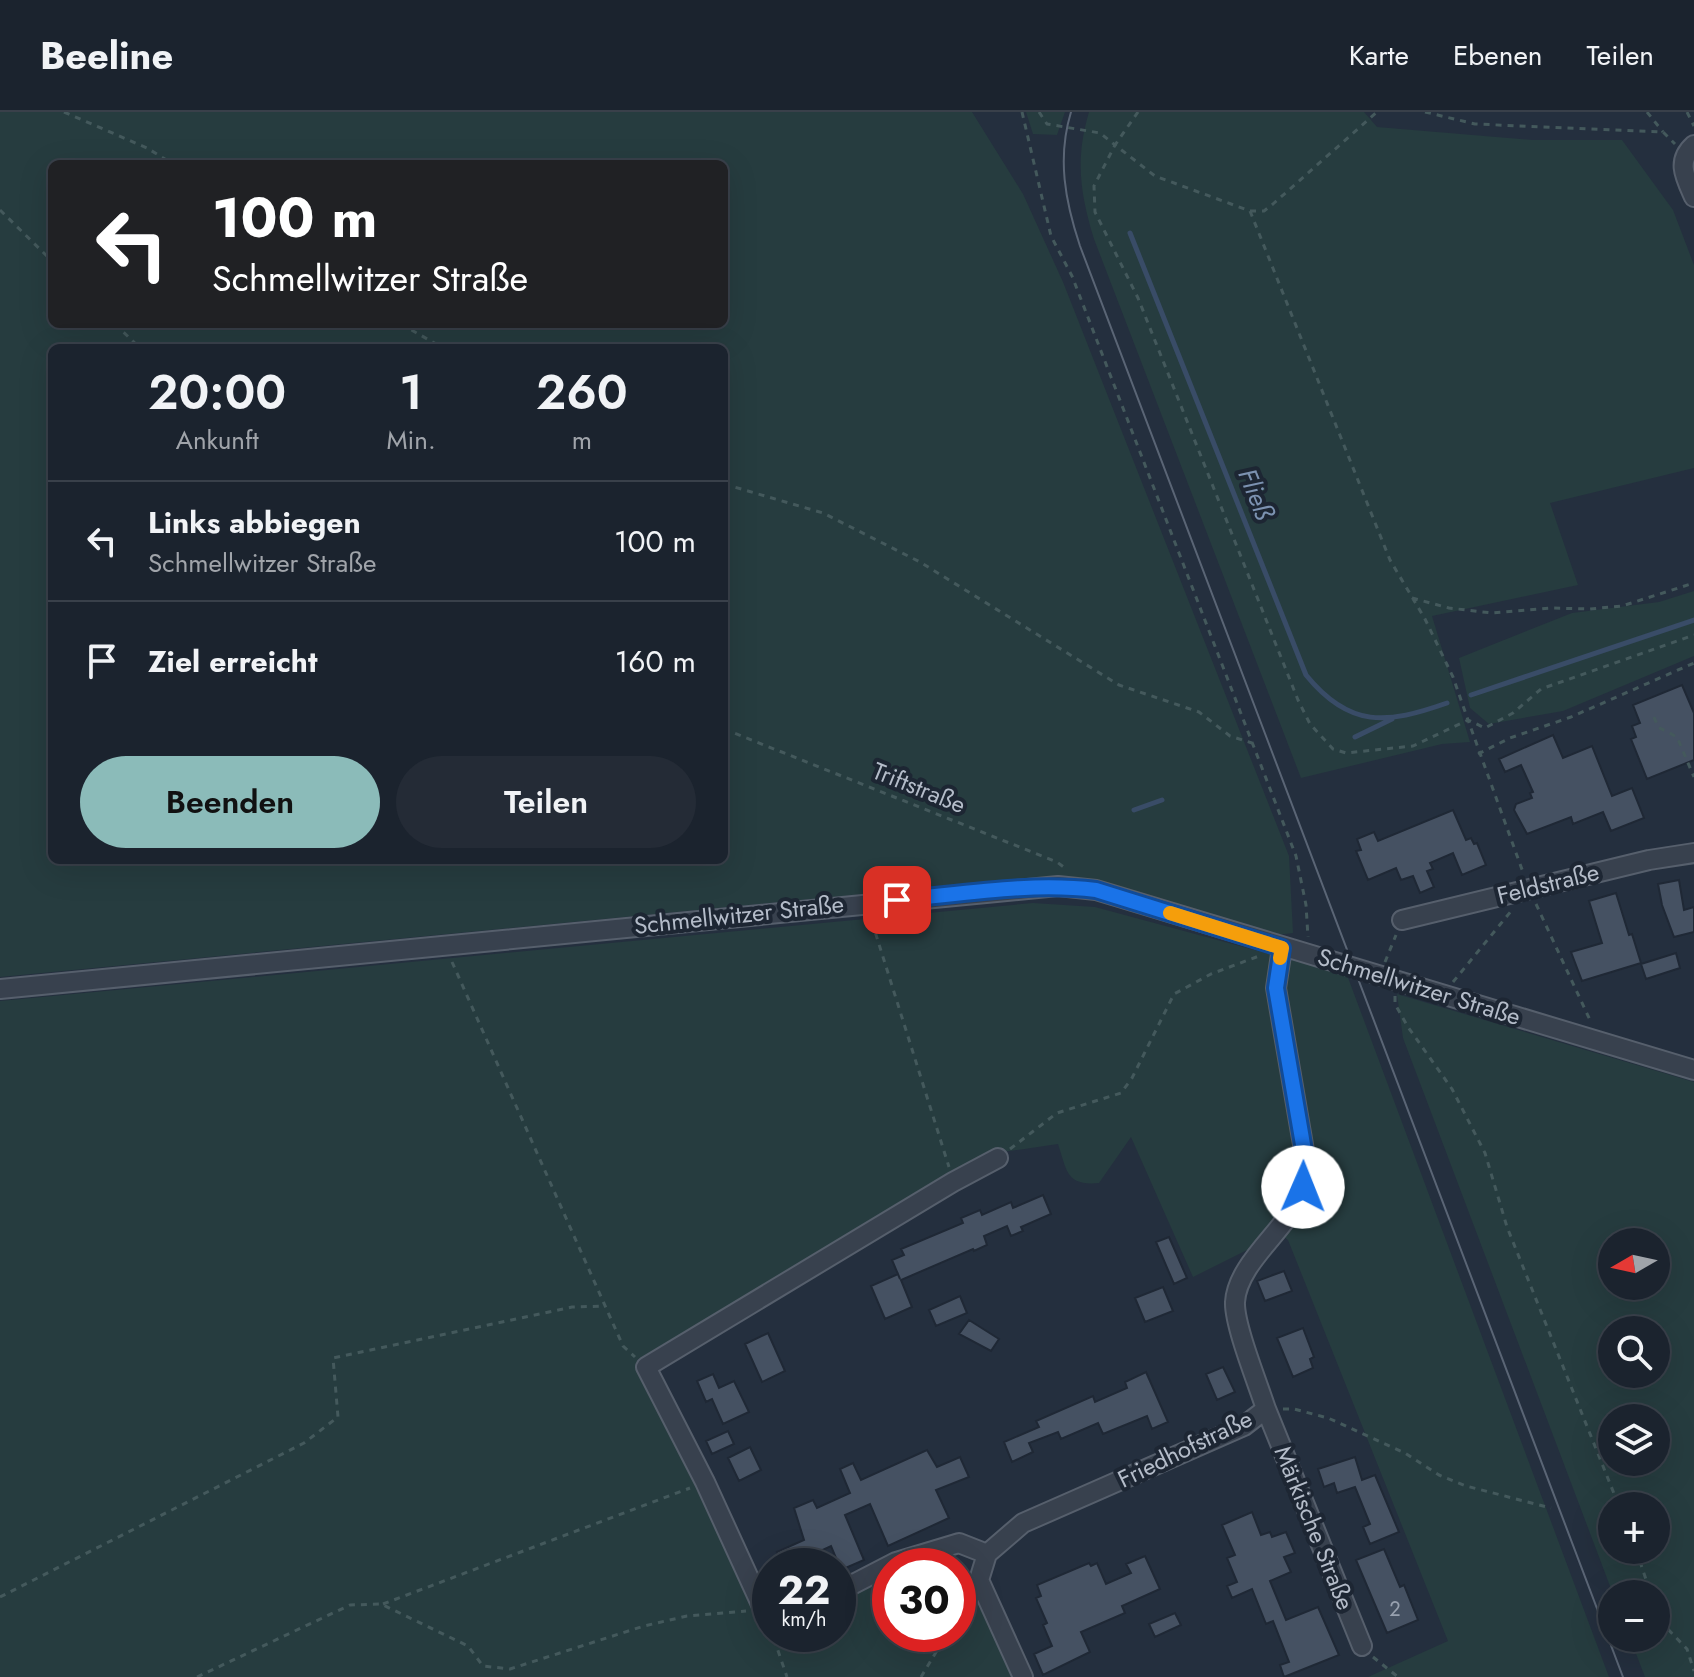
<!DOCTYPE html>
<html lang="de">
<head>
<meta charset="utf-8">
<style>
  :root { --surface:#1b232e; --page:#242b36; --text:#f1f3f6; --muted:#a0a4aa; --line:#39404a; --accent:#8bbbb9 }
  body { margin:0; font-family:Jost,sans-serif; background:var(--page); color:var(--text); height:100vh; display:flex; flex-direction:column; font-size:30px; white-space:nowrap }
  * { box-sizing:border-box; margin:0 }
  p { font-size:26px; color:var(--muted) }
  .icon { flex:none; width:44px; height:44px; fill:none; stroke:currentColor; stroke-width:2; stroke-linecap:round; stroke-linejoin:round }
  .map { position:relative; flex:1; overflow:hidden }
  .drawer { position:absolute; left:48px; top:232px; width:680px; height:520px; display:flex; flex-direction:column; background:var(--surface); border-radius:12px; box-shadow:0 8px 32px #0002,0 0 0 2px var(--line) }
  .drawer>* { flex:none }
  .hud { position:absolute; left:48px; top:48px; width:680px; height:168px; border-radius:12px; box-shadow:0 8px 32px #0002,0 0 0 2px var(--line); background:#202124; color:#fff; overflow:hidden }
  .needle { width:52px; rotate:261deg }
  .tools { position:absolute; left:1598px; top:1116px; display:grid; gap:16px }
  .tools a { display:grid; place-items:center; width:72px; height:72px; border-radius:50%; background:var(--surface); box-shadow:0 8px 32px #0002,0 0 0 2px var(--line); font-size:40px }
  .speed { position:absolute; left:752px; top:1436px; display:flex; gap:16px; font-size:40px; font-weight:700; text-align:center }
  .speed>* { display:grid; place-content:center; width:104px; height:104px; border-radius:50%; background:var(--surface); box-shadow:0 8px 32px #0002,0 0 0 2px var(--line); line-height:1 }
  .speed small { font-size:20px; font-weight:400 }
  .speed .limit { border:12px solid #d22; background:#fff; color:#111 }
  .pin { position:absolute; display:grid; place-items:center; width:68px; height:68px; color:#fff; margin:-34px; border-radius:16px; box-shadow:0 4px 12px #0006 }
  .me { position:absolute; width:88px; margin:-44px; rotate:1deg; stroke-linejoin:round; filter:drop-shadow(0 0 6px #0008) }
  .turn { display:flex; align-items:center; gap:28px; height:168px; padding:0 32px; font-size:36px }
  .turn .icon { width:104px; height:104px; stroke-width:2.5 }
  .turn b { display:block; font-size:56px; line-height:68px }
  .eta { display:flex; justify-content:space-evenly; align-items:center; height:136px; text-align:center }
  .eta b { font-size:48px; font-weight:600; line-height:56px }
  .action { display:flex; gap:16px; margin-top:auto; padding:16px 32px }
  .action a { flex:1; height:92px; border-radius:48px; background:var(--accent); color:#111; font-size:32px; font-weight:600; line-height:92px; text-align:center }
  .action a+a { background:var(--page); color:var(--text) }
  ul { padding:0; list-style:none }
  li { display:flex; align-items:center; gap:24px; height:120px; padding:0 32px; border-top:2px solid var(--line) }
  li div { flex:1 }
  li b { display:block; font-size:30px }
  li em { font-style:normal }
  header { display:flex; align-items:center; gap:48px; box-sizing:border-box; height:112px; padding:0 40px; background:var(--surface); border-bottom:2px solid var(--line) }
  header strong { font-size:38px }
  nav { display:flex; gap:44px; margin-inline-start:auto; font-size:28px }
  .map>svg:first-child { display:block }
</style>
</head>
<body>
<header>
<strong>Beeline</strong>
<nav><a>Karte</a><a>Ebenen</a><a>Teilen</a></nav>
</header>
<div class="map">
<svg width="1694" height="1565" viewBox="0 0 1694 1565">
  <rect width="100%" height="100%" fill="#242f3e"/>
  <path fill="#263c3f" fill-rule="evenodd" d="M0,0H972L1023,82L1063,170L1289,744L1293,821L1276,823L1104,770L1020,767L0,865ZM52,52H724V212H52ZM52,236H724V748H52Z
    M1026,0H1065L1057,23L1033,22Z
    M1089,0H1364L1377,15L1533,28H1622L1673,98L1694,153V356L1550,391L1578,473L1432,504L1470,630L1442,632L1301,666L1094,127C1080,81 1075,47 1089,0Z
    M1694,479V544L1563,599L1489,612L1470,596L1459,546L1572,501L1659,490Z
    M1033,791L1095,795L1347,863L1609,1565H1368L1448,1529L1288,1128L1273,1116L1249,1137L1193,1165L1131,1025L1099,1071C1066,1074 1067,1059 1058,1032L983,1043L637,1248L767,1522H838V1489L890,1465V1522H958V1454H917C940,1446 947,1442 965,1461L1013,1565H0V889Z
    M1397,882L1694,970V1565H1645L1630,1526H1656V1482H1613L1403,926ZM1656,1130V1174H1612V1130ZM1656,1218V1262H1612V1218ZM1612,1306H1656V1350H1612ZM1612,1394H1656V1438H1612Z"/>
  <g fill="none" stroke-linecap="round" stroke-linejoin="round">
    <path stroke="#394c67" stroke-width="5" d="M1130,121L1306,563C1350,617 1387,612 1447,591
      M1471,583L1694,508
      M1355,625L1392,607
      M1134,698L1162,688"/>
  </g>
  <path fill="#455162" stroke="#1f2835" stroke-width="2" d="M1682,573L1694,601V648L1647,667L1631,627L1636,625L1632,614L1640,611L1633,593Z
    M1553,623L1563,646L1592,634L1612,684L1632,676L1644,706L1611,719L1603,700L1573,712L1571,705L1527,722L1514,698L1516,692L1532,686L1530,681L1533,680L1521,653L1505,660L1499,647Z
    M1453,698L1466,728L1471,726L1474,732L1477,731L1486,753L1462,763L1453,741L1430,751L1433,757L1427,759L1434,775L1420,781L1413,764L1401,768L1396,756L1368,768L1356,739L1361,738L1357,727L1374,720L1378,729Z
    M1679,768L1684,798L1694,795V820L1674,825L1662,793L1658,772Z
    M1616,781L1629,823L1632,822L1641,851L1582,869L1571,840L1602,831L1589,789Z
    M1676,841L1680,856L1646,867L1641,852Z
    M1043,1083L1051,1102L1021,1115L1023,1119L1011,1124L1007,1114L984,1124L987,1133L974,1139L973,1137L901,1168L912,1195L885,1207L871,1174L898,1162L900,1167L892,1148L904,1143L901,1137L963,1111L961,1106L980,1098L982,1103L1011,1090L1013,1096Z
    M1169,1125L1187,1166L1174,1172L1156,1130Z
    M1284,1159L1292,1179L1265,1189L1257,1169Z
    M1163,1175L1173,1199L1145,1210L1135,1186Z
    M960,1184L967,1201L936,1214L929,1198Z
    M969,1208L999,1227L991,1239L959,1222Z
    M1303,1216L1314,1245L1310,1247L1313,1256L1293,1265L1277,1226Z
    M768,1221L785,1259L762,1270L745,1232Z
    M1223,1255L1235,1280L1217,1288L1206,1262Z
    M1146,1260L1168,1310L1152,1317L1147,1304L1103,1322L1098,1311L1061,1327L1058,1320L1029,1331L1033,1340L1012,1350L1004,1330L1039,1315L1036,1309L1093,1284L1095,1290L1127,1276L1125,1270Z
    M713,1262L719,1276L734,1269L749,1300L723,1312L712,1287L706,1290L697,1269Z
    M728,1319L734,1332L712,1342L706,1329Z
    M750,1335L761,1358L739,1369L728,1346Z
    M927,1338L937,1355L960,1345L969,1365L936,1378L949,1406L888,1434L870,1392L845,1403L864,1448L841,1458L831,1434L803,1447L806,1454H783L777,1440L804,1428L794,1396L813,1388L817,1396L850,1381L840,1357L853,1351L861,1368Z
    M1355,1345L1362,1368L1375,1363L1399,1420L1370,1432L1363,1415L1370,1412L1355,1375L1337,1381L1334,1371L1324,1375L1318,1357Z
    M1252,1400L1261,1423L1270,1420L1272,1425L1286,1420L1295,1441L1284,1445L1291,1460L1270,1469L1286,1508L1318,1495L1339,1543L1284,1565L1280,1553L1289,1550L1273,1509L1266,1512L1252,1477L1232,1486L1227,1474L1237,1470L1227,1446L1235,1443L1222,1413Z
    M1384,1437L1400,1475L1404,1473L1418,1508L1387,1521L1356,1448Z
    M1145,1444L1160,1477L1122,1494L1125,1501L1081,1520L1090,1540L1043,1563L1034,1542L1052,1534L1043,1513L1047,1511L1036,1486L1041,1484L1037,1473L1089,1451L1091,1454L1097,1451L1106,1472L1131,1461L1126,1452Z
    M1175,1501L1181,1513L1155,1525L1149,1512Z"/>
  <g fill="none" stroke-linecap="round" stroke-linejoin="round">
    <defs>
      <path id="minor" d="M1694,33C1676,49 1685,65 1694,85
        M1402,808L1649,748L1694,741
        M0,877L1058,774L1096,778L1694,958
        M1266,1297L1362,1534
        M987,1442L1023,1411L1244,1314L1266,1297C1258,1272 1234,1213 1235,1190C1237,1154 1280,1122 1296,1092C1303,1078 1304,1064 1306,1050L1276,876L1282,836
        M987,1442L979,1468L1023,1565
        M838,1480L896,1450L959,1431L987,1442
        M770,1512L705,1370L646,1255L953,1070L998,1046"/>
    </defs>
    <use href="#minor" stroke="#565f6c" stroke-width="22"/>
    <path stroke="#44595c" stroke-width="3" stroke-dasharray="6 6" stroke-linecap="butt" d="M64,0L147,36L173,52
      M1022,0L1051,124L1072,164L1296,744L1306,793L1308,825
      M1039,0L1047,12L1100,21L1115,33L1094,74L1095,100L1138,186L1298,588L1310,612L1333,637L1346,641L1413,634L1468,608L1524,763
      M1138,0L1115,33L1155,64L1250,99L1390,448L1425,507L1453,565L1468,608L1485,616L1513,601L1541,577L1694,523
      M1425,0L1475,12L1663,20L1675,32
      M1647,0L1663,20
      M1687,0L1694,14
      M0,98L52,149
      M1250,99H1264L1273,92L1377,0
      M115,212L140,236
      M401,212L443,236
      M724,372L823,401L920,450L1119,573L1199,600L1230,624L1252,631
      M1412,486L1449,496L1492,501L1551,496L1590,497L1622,494L1694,471
      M1654,605L1658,615L1677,625L1694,665
      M724,617L1057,750L1065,756
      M1478,642L1510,626L1571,605L1694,551
      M1536,792L1590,908
      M872,810L949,1055
      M452,850L623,1234L635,1245
      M1385,850L1396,823
      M1453,870L1512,798
      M1395,884V892L1408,915L1452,977L1485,1041L1507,1115L1619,1394
      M1010,1037L1057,1001L1121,981L1132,966L1174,882L1211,862L1259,844
      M1283,1297H1294L1328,1306L1405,1341L1439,1363L1466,1374L1551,1396
      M1636,1438L1651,1482
      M0,1485L304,1331L338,1305L333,1246L572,1195L606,1194
      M383,1492L690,1376
      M1656,1497L1663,1512L1687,1537L1694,1559
      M958,1503L968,1486
      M774,1527L787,1565
      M1373,1545L1398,1565
      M197,1565L350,1493L381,1492L468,1534L483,1554L510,1557L644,1514L687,1504L746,1499
      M921,1565L947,1522"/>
    <use href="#minor" stroke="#38414e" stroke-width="18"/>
    <path stroke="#5a6575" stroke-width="2" d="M1071,0C1057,46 1065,89 1080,134L1623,1565"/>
  </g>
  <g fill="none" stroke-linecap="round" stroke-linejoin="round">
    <defs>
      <path id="route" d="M897,788C963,782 1030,770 1096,778L1282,836L1276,876L1306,1050L1303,1075"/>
    </defs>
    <use href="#route" stroke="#114b97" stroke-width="20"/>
    <use href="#route" stroke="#1a73e8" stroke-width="14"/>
    <path stroke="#f59e0b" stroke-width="14" d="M1170,801L1282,836L1280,846"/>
  </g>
  <g text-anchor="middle" stroke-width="8" stroke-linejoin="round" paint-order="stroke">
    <g font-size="20" fill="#98a1af">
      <text x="1395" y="1504">2</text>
    </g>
    <g font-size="24" fill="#b4bcc9" stroke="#1d2633">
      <text transform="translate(919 676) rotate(22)" y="8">Triftstraße</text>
      <text transform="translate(1548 772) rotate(-14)" y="8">Feldstraße</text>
      <text transform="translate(739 803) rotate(-6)" y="8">Schmellwitzer Straße</text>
      <text transform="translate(1419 875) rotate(17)" y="8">Schmellwitzer Straße</text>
      <text transform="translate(1185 1337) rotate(-26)" y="8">Friedhofstraße</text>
      <text transform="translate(1314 1416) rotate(68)" y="8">Märkische Straße</text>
    </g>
    <g font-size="26" font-style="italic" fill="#7c92b1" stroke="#1d2633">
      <text transform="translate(1256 382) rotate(68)" y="9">Fließ</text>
    </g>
  </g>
</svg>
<div class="tools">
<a><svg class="needle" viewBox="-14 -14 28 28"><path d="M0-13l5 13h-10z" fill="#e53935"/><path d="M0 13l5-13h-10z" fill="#a0a4aa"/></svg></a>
<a><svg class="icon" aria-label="search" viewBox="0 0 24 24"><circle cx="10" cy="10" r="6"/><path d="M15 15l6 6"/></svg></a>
<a><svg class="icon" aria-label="layers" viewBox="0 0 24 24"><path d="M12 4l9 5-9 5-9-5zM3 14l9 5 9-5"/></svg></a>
<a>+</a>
<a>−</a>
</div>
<div class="speed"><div>22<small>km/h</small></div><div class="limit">30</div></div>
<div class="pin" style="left:897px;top:788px;background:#d93025"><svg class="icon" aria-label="arrive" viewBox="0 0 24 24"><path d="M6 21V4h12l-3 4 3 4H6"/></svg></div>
<svg class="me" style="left:1303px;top:1075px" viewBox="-20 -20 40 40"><circle r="19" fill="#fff"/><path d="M0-13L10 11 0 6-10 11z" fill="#1a73e8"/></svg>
<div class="hud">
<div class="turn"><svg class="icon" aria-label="left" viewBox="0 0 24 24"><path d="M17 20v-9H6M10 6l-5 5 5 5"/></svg><div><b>100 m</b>Schmellwitzer Straße</div></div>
</div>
<section class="drawer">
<div class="eta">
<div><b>20:00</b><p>Ankunft</p></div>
<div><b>1</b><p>Min.</p></div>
<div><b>260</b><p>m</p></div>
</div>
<ul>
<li><svg class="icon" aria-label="left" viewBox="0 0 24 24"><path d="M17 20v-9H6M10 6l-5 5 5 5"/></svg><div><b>Links abbiegen</b><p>Schmellwitzer Straße</p></div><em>100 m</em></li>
<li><svg class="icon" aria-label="arrive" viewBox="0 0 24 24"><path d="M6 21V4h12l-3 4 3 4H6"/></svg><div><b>Ziel erreicht</b></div><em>160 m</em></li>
</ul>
<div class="action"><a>Beenden</a><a>Teilen</a></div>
</section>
</div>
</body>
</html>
